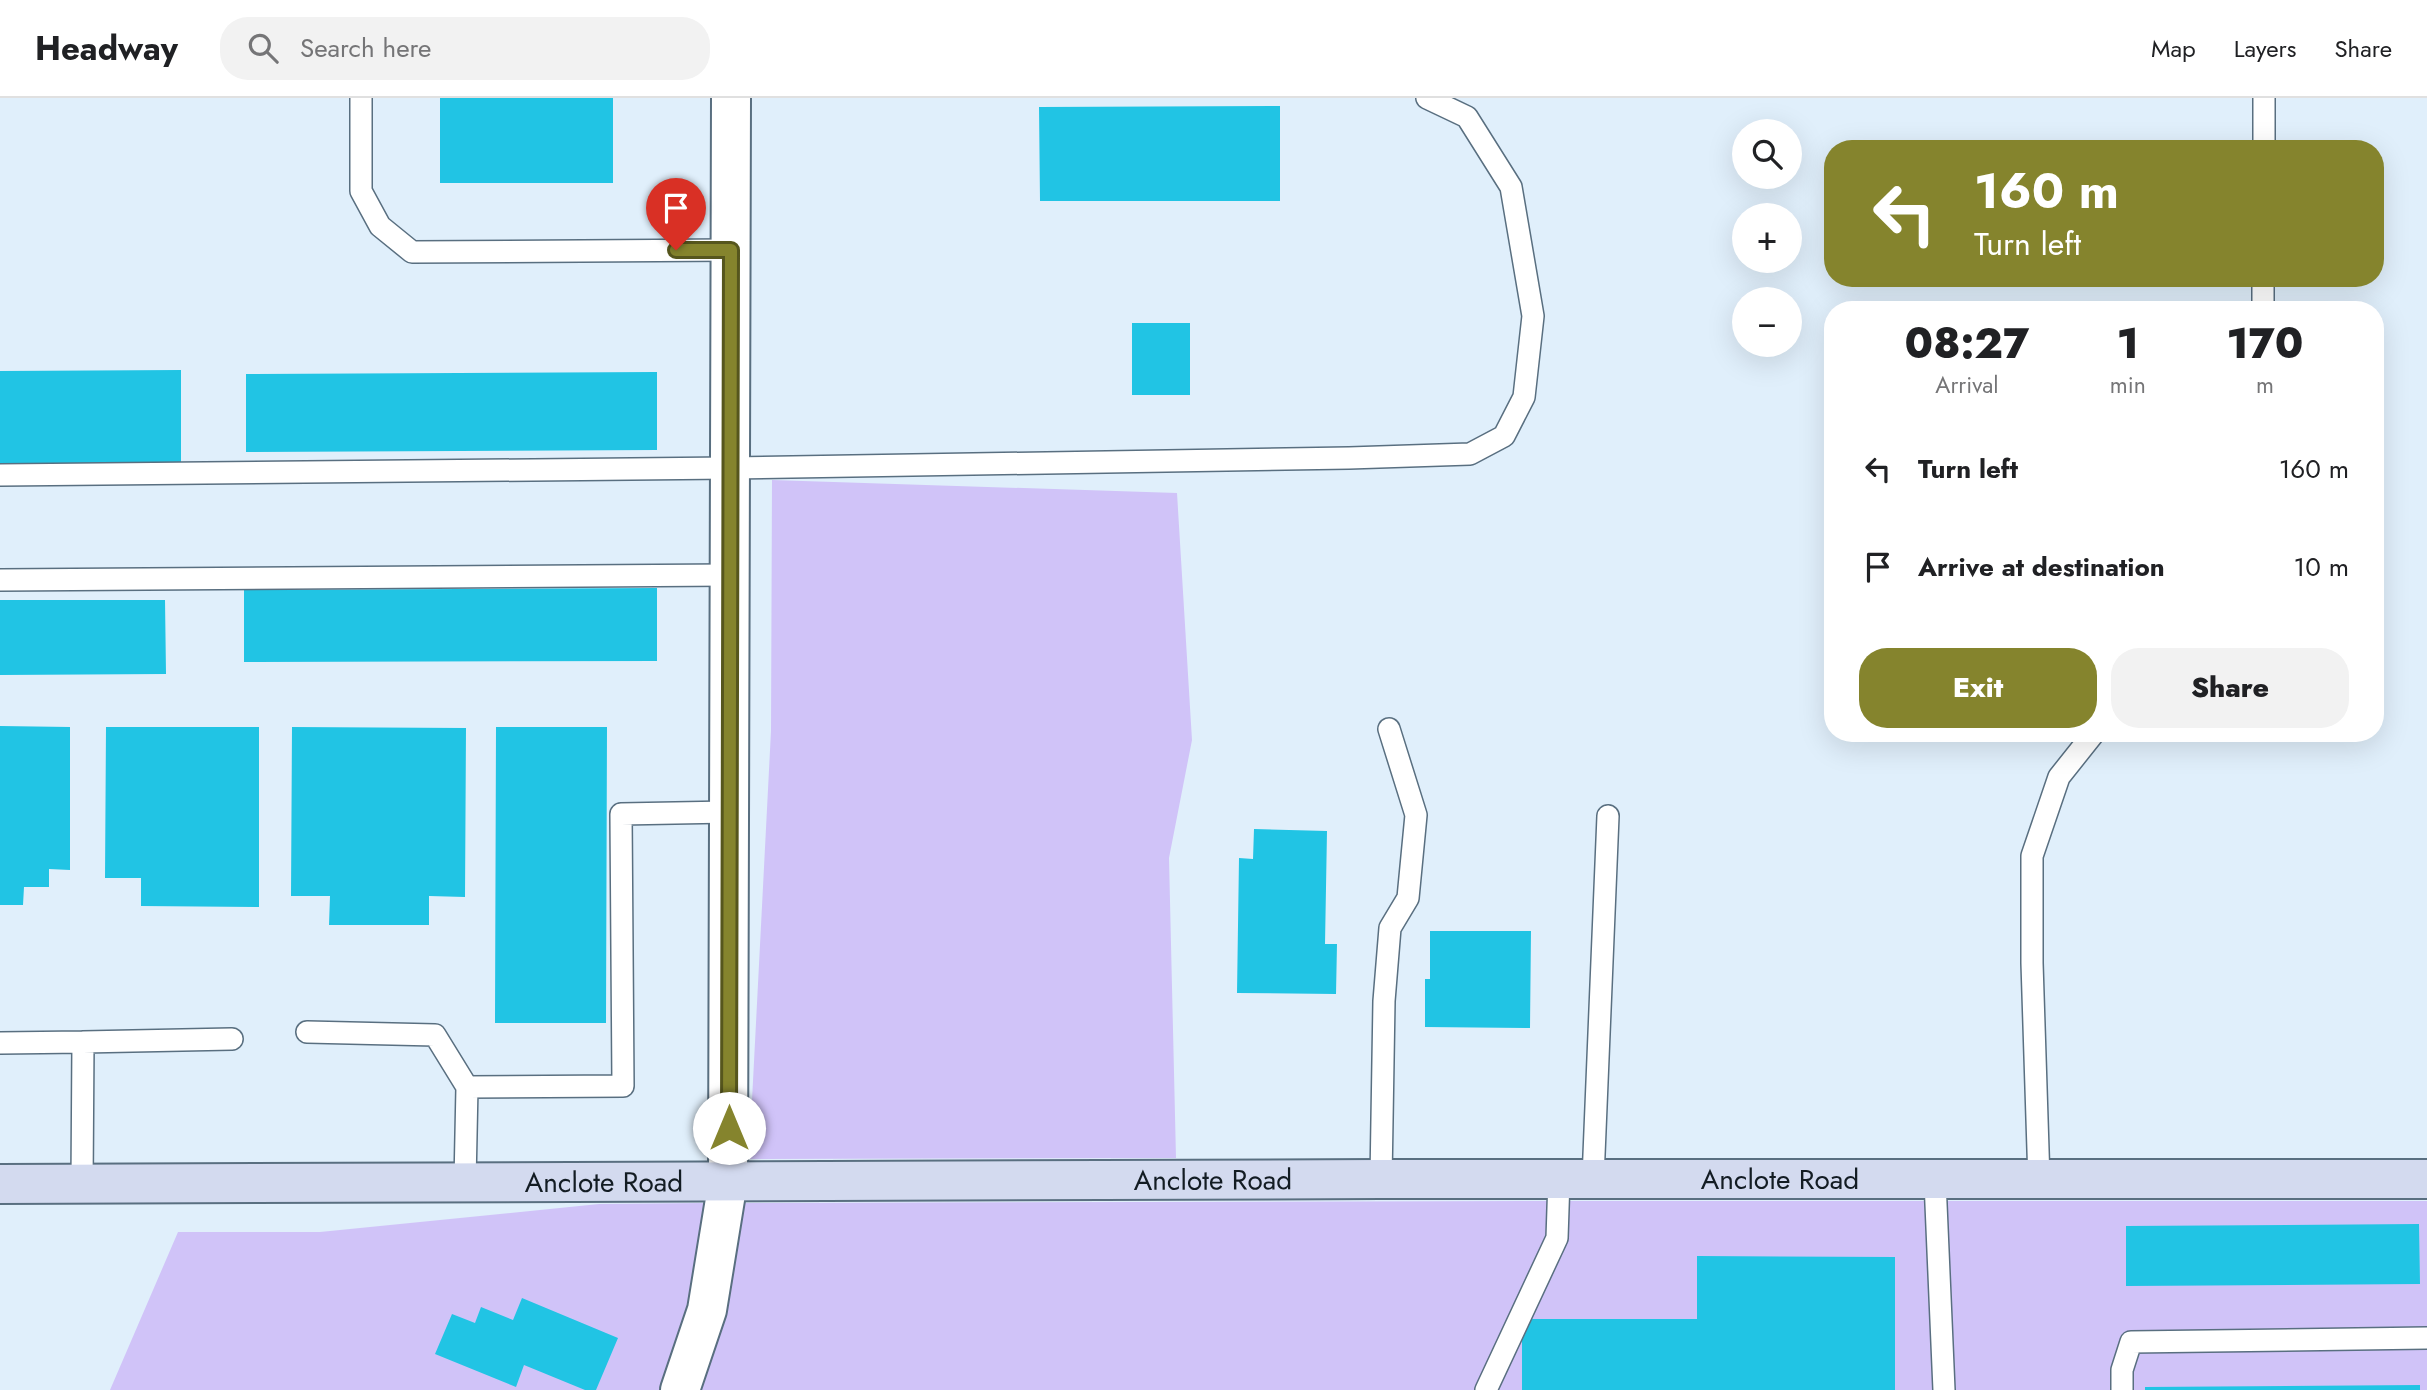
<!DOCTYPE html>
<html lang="en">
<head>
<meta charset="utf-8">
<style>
  :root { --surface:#fff; --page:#f2f2f2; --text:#202124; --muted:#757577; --line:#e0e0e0; --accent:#85842d }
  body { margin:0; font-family:Jost,sans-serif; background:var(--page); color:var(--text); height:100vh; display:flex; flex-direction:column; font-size:26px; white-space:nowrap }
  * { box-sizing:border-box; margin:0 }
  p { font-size:23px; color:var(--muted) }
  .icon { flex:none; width:38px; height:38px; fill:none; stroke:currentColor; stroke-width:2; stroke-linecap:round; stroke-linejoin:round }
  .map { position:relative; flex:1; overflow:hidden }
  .details { position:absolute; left:1824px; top:203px; width:560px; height:441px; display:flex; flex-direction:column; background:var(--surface); border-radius:28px; box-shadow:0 7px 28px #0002 }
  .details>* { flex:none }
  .guide { position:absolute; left:1824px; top:42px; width:560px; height:147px; border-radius:28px; box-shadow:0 7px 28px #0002; background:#85842d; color:#fff; overflow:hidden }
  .controls { position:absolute; left:1732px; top:21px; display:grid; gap:14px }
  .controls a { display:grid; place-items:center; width:70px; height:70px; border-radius:50%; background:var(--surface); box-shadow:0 7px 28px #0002; font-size:35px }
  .pin { position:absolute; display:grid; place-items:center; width:60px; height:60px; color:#fff; margin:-72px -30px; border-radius:50% 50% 50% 0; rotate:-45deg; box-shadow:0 0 7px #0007 }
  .pin .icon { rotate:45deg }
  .me { position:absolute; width:77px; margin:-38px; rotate:0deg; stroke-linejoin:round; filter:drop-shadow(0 0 5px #0008) }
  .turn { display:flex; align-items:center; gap:24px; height:147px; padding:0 35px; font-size:32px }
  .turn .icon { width:91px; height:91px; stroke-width:2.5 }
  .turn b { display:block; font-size:49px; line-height:60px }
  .eta { display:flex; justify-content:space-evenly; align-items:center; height:119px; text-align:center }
  .eta b { font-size:42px; font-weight:800; line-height:49px }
  .cta { display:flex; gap:14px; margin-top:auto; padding:14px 35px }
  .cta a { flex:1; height:80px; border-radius:28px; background:var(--accent); color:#fff; font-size:28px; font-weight:800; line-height:80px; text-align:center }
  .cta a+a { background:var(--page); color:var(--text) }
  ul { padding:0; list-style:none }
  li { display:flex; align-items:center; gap:21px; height:98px; padding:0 35px }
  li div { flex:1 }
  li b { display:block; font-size:26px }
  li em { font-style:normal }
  header { display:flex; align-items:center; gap:42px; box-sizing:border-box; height:98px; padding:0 35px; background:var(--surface); border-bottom:2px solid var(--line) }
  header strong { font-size:33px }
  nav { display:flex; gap:38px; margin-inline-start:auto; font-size:24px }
  .search { width:490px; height:63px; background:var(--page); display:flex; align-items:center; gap:18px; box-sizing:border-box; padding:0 24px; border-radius:28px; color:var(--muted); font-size:26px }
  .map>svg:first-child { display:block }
</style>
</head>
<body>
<header>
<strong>Headway</strong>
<div class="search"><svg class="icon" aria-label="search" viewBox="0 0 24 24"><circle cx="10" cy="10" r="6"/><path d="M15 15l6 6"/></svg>Search here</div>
<nav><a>Map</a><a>Layers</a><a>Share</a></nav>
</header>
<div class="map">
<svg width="2427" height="1292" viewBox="0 0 2427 1292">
  <rect width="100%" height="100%" fill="#e0effb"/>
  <path fill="#d0c3f8" d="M772,382L1177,395L1192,642L1169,760L1176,1060L749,1061L771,633Z
    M1563,1103H2427V1292H700L725,1220L744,1105Z
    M705,1105L689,1206L659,1292H110L178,1134H320L599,1106Z"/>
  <path fill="#21c4e4" d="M440,0H613V85H440Z
    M1280,8V103H1040L1039,9Z
    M1132,225H1190V297H1132Z
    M181,272V365H0V273Z
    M657,274V352L246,354V276Z
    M657,490V563L244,564V492Z
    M0,502H165L166,576L0,577Z
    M0,628L70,629V772L49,771V789H24L23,807H0Z
    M106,629H259V809L141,808V780H105Z
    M292,629L466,630L465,799L429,798V827H329L330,798H291Z
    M496,629H607L606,925H495Z
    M1254,731L1327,733L1325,846H1337L1336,896L1237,895L1239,760L1253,761Z
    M1430,833H1531L1530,930L1425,929V881H1430Z
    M2419,1126L2420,1186L2126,1188V1128Z
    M1697,1158L1895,1159V1292H1522V1221H1697Z
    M522,1200L618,1240L596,1292H585L524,1267L516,1289L435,1256L452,1216L475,1225L481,1209L513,1222Z
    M2420,1287V1292H2145V1289Z"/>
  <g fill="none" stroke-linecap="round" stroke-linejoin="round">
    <defs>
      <path id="lane" d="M361,0V93L380,128L412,154L731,152
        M2264,51V0
        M2263,212V180
        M0,377L730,370L1349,360L1470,356L1504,338L1524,299L1533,218L1511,89L1467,19L1427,0
        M0,482L730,477
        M307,934L435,937L467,989
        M0,945L83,944
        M1381,1081L1384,903L1390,830L1408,800L1416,717L1389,631
        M1593,1081L1608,718
        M1935,1083L1944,1292
        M2039,1083L2032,865V758L2059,679L2094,635
        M465,1084L467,989L623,988L621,716L729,714
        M82,1086L83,944L232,941
        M1486,1292L1557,1140L1559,1081
        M2122,1292V1272L2131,1244L2427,1240"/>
      <path id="street" d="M680,1292L707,1212L728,1083L731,0"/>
      <g id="secondary">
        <path id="s1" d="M0,1086L1381,1081H2427"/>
      </g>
    </defs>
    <use href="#lane" stroke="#596f80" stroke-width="24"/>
    <use href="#street" stroke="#596f80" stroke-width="42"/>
    <use href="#secondary" stroke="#596f80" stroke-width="42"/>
    <use href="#lane" stroke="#fff" stroke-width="21"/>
    <use href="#street" stroke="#fff" stroke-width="38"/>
    <use href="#secondary" stroke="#d3daef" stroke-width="38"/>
  </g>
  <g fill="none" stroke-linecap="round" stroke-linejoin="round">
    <defs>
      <path id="route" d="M676,152H731L729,1030"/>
    </defs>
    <use href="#route" stroke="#56561d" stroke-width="18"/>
    <use href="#route" stroke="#85842d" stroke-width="12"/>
  </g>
  <g text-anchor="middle" stroke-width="5" stroke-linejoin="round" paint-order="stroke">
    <g font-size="28" fill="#131c23" stroke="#fff">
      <text dy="10" stroke="none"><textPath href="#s1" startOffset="1213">Anclote Road</textPath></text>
      <text dy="10" stroke="none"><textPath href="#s1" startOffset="1780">Anclote Road</textPath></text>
      <text dy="10" stroke="none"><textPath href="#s1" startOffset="604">Anclote Road</textPath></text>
    </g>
  </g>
</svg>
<div class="controls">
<a><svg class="icon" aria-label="search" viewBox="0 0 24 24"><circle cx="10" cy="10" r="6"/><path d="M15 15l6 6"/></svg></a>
<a>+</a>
<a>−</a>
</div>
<div class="pin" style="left:676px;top:152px;background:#d93025"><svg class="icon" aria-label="arrive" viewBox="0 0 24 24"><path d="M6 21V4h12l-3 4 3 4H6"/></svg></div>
<svg class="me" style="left:729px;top:1030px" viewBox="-20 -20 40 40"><circle r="19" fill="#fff"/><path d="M0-13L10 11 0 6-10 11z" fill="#85842d"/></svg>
<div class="guide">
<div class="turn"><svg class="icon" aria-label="left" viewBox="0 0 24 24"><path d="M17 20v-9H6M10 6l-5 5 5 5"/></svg><div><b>160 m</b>Turn left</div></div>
</div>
<section class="details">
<div class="eta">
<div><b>08:27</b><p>Arrival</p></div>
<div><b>1</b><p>min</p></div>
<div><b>170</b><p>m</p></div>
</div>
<ul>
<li><svg class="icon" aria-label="left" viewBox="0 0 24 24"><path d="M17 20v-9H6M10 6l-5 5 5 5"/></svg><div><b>Turn left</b></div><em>160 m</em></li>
<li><svg class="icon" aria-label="arrive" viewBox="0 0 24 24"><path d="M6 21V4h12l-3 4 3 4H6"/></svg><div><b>Arrive at destination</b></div><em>10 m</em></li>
</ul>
<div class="cta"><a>Exit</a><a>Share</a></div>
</section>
</div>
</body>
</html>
